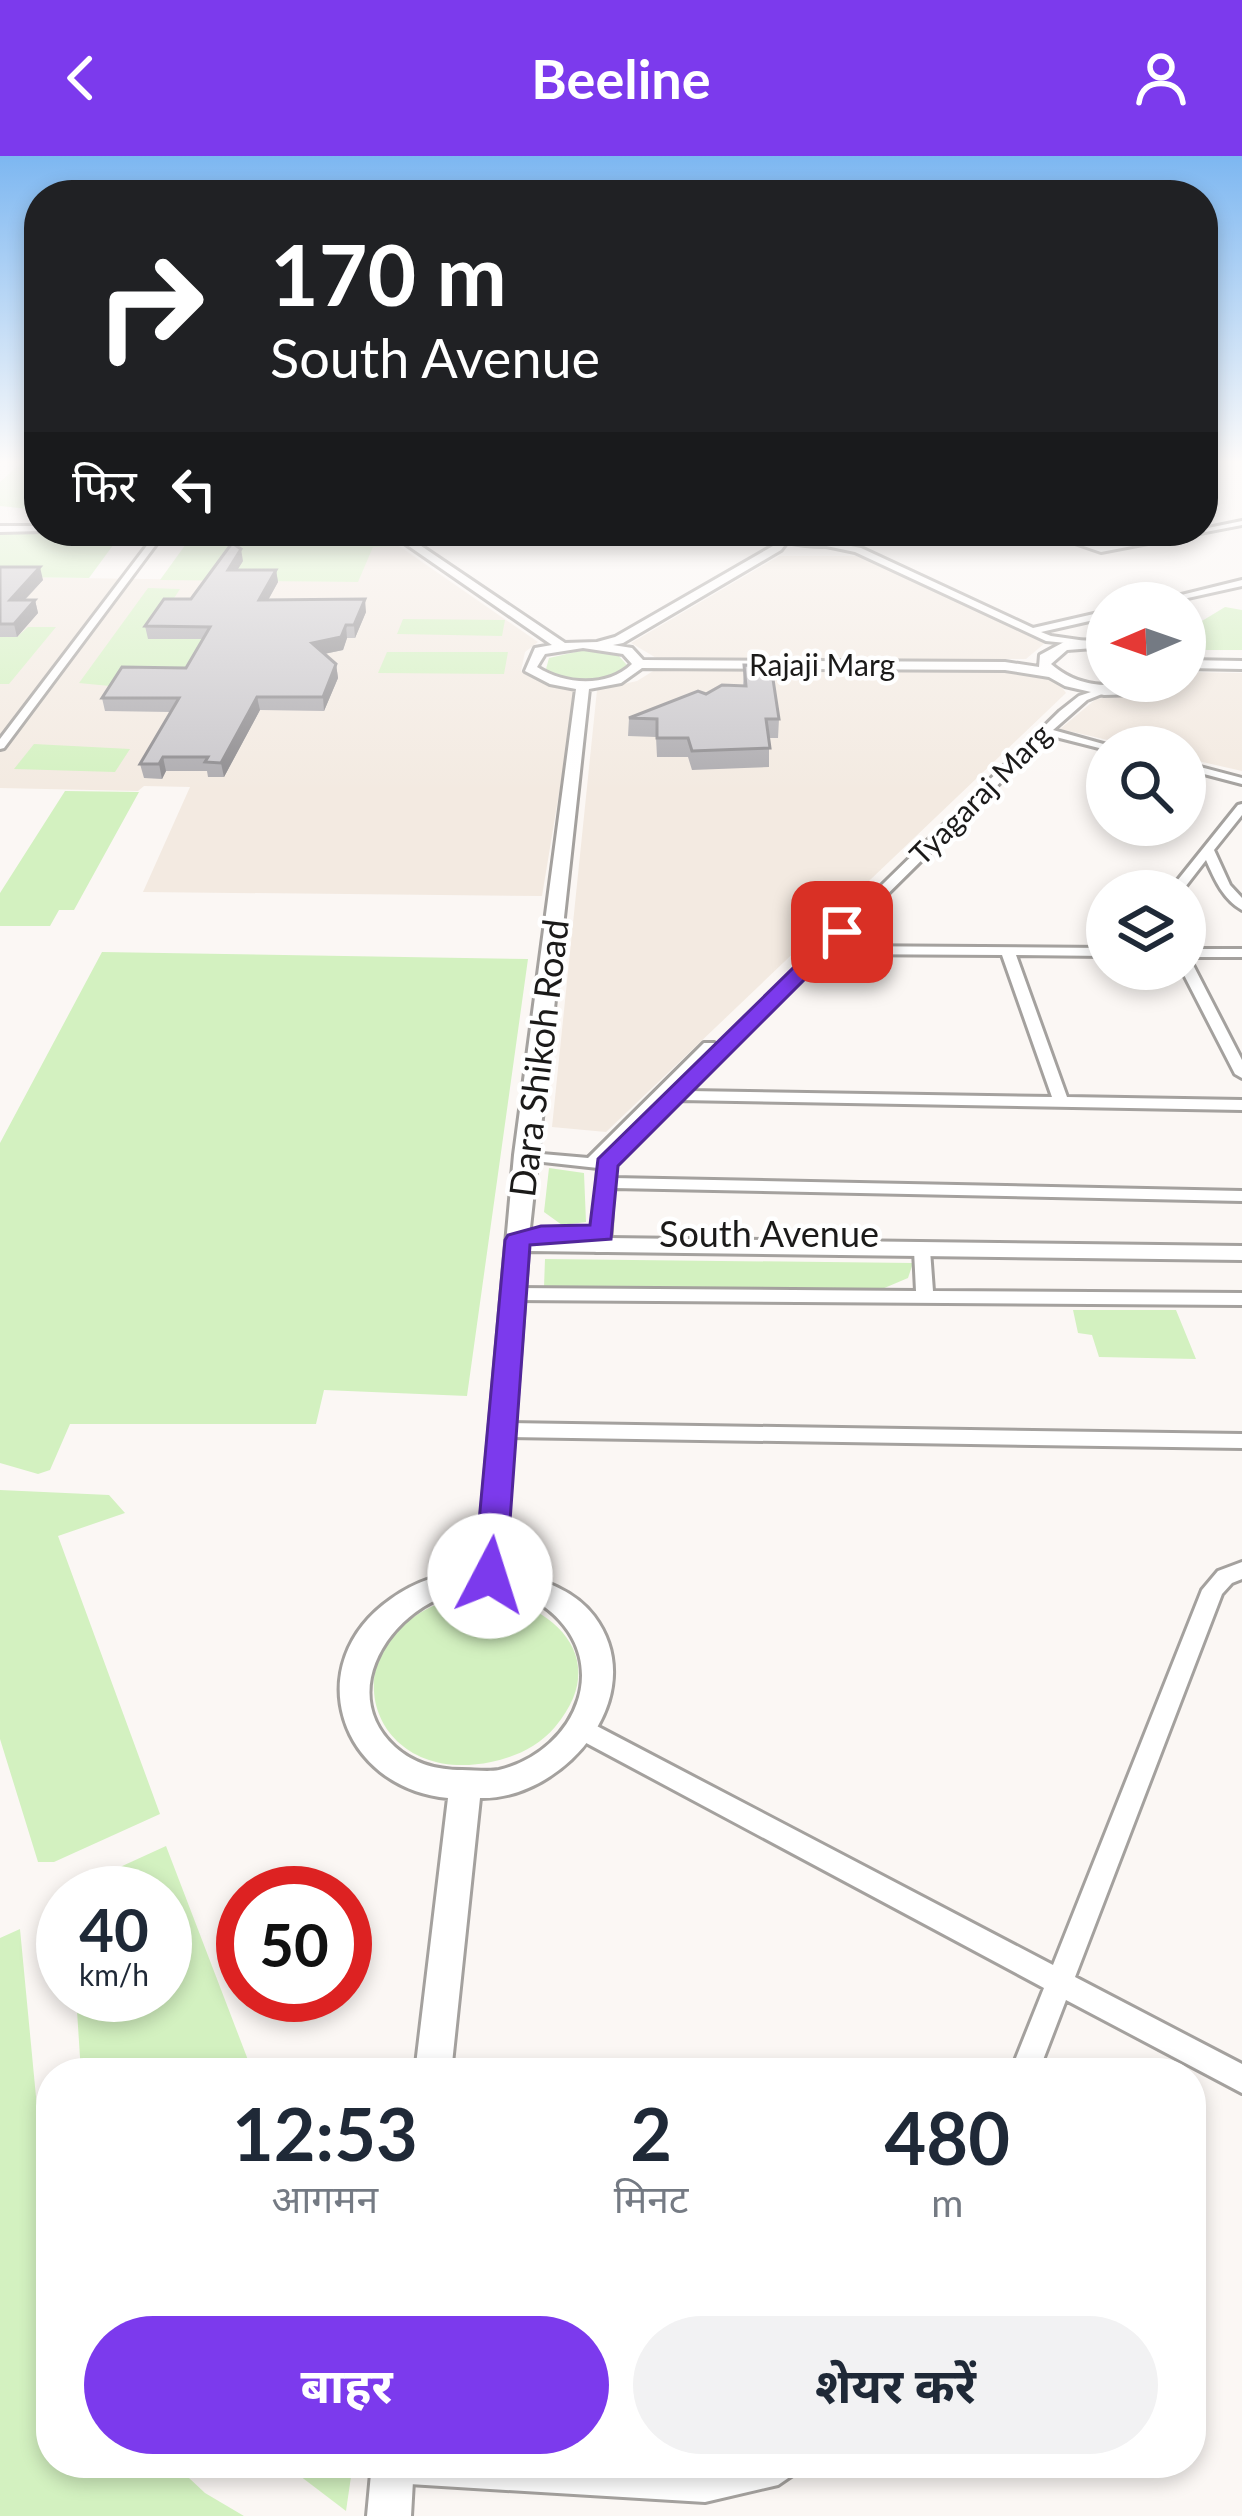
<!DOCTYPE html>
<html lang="hi">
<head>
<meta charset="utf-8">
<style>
  :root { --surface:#fff; --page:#f2f2f3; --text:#1f2937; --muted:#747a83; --accent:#7c3aed }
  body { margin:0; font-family:Lato,"Noto Sans Devanagari",sans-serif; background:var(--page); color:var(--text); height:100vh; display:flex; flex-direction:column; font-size:45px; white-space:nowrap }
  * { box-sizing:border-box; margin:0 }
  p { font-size:39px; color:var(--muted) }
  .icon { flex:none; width:66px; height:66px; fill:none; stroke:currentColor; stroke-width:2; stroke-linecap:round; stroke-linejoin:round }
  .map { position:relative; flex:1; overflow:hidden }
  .panel { position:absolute; left:36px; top:1902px; width:1170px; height:420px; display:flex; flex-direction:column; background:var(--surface); border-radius:48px; box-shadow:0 6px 18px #0003 }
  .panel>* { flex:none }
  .guide { position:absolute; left:24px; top:24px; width:1194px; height:366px; border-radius:48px; box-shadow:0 6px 18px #0003; background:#202124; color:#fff; overflow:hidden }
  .needle { width:78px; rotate:268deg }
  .controls { position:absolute; left:1086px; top:426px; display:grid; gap:24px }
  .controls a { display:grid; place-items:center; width:120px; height:120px; border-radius:50%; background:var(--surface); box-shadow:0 6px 18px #0003; font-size:60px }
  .speed { position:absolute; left:36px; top:1710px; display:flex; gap:24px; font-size:60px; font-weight:700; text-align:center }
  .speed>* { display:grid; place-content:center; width:156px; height:156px; border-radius:50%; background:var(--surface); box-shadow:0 6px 18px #0003; line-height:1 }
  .speed small { font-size:30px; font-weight:400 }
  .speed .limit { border:18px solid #d22; background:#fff; color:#111 }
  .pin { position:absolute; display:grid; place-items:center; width:102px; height:102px; color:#fff; margin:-51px; border-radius:24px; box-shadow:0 6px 18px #0006 }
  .me { position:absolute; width:132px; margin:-66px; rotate:5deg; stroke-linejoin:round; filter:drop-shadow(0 0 9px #0008) }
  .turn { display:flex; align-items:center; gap:42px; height:252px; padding:0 48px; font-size:54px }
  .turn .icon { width:156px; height:156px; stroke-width:2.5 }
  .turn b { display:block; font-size:84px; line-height:102px }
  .then { display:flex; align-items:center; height:114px; padding:0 48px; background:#0003; gap:24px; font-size:45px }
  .eta { display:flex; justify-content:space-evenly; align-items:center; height:204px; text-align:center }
  .eta b { font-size:72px; font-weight:700; line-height:84px }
  .primary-button { display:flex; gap:24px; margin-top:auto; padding:24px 48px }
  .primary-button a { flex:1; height:138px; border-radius:72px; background:var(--accent); color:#fff; font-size:48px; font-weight:700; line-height:138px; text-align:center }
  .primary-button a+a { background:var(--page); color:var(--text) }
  header { display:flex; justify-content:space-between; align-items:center; height:156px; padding:0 48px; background:var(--accent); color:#fff; font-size:54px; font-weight:700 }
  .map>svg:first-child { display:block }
</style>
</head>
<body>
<header><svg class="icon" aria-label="back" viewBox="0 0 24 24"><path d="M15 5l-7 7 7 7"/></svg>Beeline<svg class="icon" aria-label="person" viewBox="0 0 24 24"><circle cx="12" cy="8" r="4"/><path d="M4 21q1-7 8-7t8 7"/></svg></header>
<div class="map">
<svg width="1242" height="2360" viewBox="0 0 1242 2360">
  <rect width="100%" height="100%" fill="#fbf7f4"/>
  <path fill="#f3eae1" d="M373,390H399L538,486L525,496L521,515L542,527L576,535L542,740L143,736L190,631L144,630L138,635L0,632V421L357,426Z
    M779,400H862L1045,487L1026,503H658L631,487Z
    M658,512L1028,514L1058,526L1066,537L606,976L552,971L597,534L637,525Z
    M1187,516L1242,517V615L1185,602V591H1138L1060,573L1096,543L1163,533L1185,525Z"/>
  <path fill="#d3f1c0" d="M21,307H39V354L0,350V326Z
    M122,377L89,422L0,421V378Z
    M191,381L206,380L403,382L399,390L373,391L358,426L160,424Z
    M148,432L180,433L149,481L212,483L189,525L120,531L79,527Z
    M1225,451L1242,454V494H1185V462L1197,468Z
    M403,463L505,464L502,480L397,478Z
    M28,471H56L9,528H0V481H17Z
    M589,493L617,498L627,509C607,529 570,528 546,513L549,502Z
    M387,496H508L504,518L378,517Z
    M34,588L130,593L115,616L14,613Z
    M65,635L139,636L74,754H59L50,770H0V737Z
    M102,796L528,803L467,1240L324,1234L316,1268H70L50,1314L38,1318L0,1307V987Z
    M549,1012L584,1017L586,1066L562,1069L544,1056Z
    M545,1103L913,1107L908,1122L882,1133L544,1131Z
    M1073,1154H1176L1196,1203L1099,1201L1092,1179L1078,1177Z
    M0,1334L109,1339L125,1357L58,1380L160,1658L54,1706H38L0,1583Z
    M476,1437C549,1444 615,1500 555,1571C538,1591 515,1601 491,1606C358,1634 319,1465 476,1437Z
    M166,1690L253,1917H81L76,1839H165V1737H63V1766L61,1738Z
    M20,1773L51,2098V2307H173L205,2337L244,2360H0V1782Z
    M283,2307H353L346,2355Z"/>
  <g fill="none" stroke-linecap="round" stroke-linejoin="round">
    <defs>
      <path id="minor" d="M1242,365V369L1101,396L1040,375H1052L1101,390L1203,375V373Z
        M158,375H166L4,592L0,593V583Z
        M820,384L861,392L1033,472L1107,455V461L1041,476L1051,480L1086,485V489L1046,485L855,396L817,388Z
        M1242,424V430L1165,447H1149Z
        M1103,532L1112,534L1087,544L1053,574L1114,591H1107V594L1048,579L835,790L1107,792V800L1016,799L1067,941L1242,944V954L680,944L614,1009L613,1022L1242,1035V1045L613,1032L610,1092L608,1096H596L594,1092L598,1012L525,1004L517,999L519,996L588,1002L704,887H714L716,890L702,905L1060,555L1079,540ZM827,798L1002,799L1052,941L689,935Z
        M1185,607L1242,622V628L1185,613Z
        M1242,648V659L1214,694L1230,729L1242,742V754C1223,743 1215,724 1206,704L1182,735H1169L1238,649Z
        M1185,793H1242V801H1185Z
        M1185,803L1192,807L1242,904V922L1235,918L1181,813H1185Z
        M922,1089L930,1094L933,1135L1242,1137V1149L513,1144L504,1138L513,1132L916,1135L914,1094Z
        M502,1267L1242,1278V1292L502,1281L495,1279L492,1274L495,1269Z
        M1242,1406V1423L1232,1427L1222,1438L1075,1821L1242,1908V1937L1066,1844L1038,1917H1010L1044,1832L575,1581L572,1574L575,1567L583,1564L591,1567L1053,1809L1202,1434L1218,1415Z
        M379,2307H590L705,2314L741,2307H799L794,2318L778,2329L705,2346L393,2327L382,2322L377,2311Z"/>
      <path id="major" d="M0,370H39V375H43L0,376Z
        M317,375H385L380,378Z
        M387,375H399L565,487L597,486L615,481L773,390L776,386L767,375L820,384L872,375C847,393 817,392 787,386L781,394L623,487L613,489L632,492L643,504L1005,506L1039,511L1040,499L1064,486L1107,483V491L1067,494L1051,508C1090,542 1131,525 1177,525L1139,538L1104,539L1065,530L1049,521L1005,514L642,512L621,527L589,533L529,1081L1242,1090V1104L528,1095L504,1413C537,1423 572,1431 594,1460C653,1539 564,1644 480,1642L451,1917H415L448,1642C340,1632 298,1508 391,1443C417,1424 446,1417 477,1411L514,999L576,533L550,528L525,515L535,492L552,489ZM583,492L623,498L632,508C607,532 565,529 537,511L545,498ZM490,1431C506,1436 528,1439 542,1449C616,1501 579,1594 499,1614C488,1616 474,1614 462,1614C437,1614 414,1608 395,1591C339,1540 384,1463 445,1440C459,1435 476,1434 490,1431Z
        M1185,504L1242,505V513L1185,512Z
        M372,2307H414L411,2360H367Z"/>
    </defs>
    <use href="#minor" stroke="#a4a19e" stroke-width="6"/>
    <use href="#major" stroke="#a4a19e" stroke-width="6"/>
    <use href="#minor" fill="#fff" fill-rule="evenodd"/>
    <use href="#major" fill="#fff" fill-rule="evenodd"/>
  </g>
  <path fill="#adabaf" d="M243,405L237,414H276L278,426L268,444L366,456L355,482H347L343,494L324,498L336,508L338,522L324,555L260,554L224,621H208L207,615H166L162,623L144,622L140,608L171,556L105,555L102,542L186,512L203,483H148L145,470L191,443Z
    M0,411L43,424L25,444H35L38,457L17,481H0Z
    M744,509L779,563L778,582H769V611L692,614L688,601H657L656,581L628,580L629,562L706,538L743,530Z"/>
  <path fill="#8d8b8e" d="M241,393L243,405L230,426L228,414Z
    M40,411L43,424L13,456L10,444Z
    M276,414L278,426L261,457L259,444Z
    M365,443L366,456L355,482L354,469Z
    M35,444L38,457L17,481L14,468Z
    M346,469L347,482L343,494L314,500L312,487Z
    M336,508L338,522L324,555L323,541Z
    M257,541L260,554L224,621L221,607Z
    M163,601L166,615L162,623L159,608Z"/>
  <path fill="#c9c7cb" stroke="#8d8b8e" stroke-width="3" d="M232,387L241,393L228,414H276L259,444L365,443L354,469H346L341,481L312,487L336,508L323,541H257L221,607L205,606L208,601H163L159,608H140L179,542H102L122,511L186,512L210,471L145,470L164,443H191Z
    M0,411H40L10,444H35L14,468H0Z
    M744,509L771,510L779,563H766L770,592L692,595L688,582H657V563L629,562L698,535L706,538L722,529L746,530Z"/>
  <linearGradient id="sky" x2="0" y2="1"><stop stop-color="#7db7f1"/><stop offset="0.48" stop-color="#fdfbfa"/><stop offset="1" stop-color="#fdfbfa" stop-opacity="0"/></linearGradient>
  <rect width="1242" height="637" fill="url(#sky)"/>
  <path fill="#7c3aed" stroke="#51269a" stroke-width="3" d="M835,771L852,776L618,1010L611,1083L530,1089L506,1420L501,1429L490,1433L479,1429L474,1420L505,1084L508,1079L541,1070L590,1069L598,1003Z"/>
  <g text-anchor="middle" stroke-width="9" stroke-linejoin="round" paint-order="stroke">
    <g font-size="30" fill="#1b1a19" stroke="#fff">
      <text x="822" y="520">Rajaji Marg</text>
      <text transform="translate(981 639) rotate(-45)" y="10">Tyagaraj Marg</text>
    </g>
    <g font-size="36" fill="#1b1a19" stroke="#fff">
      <text transform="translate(539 902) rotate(-83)" y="13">Dara Shikoh Road</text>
      <text x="769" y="1091">South Avenue</text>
    </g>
  </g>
</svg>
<div class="controls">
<a><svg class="needle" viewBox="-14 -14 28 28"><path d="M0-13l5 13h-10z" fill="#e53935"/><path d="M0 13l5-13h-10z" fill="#747a83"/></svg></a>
<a><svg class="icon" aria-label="search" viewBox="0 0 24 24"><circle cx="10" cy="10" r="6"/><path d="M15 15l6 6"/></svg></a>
<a><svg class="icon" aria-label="layers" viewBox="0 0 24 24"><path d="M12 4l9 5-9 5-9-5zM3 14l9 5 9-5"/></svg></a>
</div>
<div class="speed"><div>40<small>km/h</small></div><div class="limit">50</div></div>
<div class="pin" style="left:842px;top:776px;background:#d93025"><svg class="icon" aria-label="arrive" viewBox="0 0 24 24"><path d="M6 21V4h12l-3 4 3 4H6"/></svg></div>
<svg class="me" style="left:490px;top:1420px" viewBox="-20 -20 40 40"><circle r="19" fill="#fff"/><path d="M0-13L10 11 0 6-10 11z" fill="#7c3aed"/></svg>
<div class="guide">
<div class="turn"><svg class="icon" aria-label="right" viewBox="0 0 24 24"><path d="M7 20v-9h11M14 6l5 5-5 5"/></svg><div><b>170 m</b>South Avenue</div></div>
<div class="then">फिर<svg class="icon" aria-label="left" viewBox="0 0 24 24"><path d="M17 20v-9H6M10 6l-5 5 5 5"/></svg></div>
</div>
<section class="panel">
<div class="eta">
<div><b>12:53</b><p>आगमन</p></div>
<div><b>2</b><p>मिनट</p></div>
<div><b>480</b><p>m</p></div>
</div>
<div class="primary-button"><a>बाहर</a><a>शेयर करें</a></div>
</section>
</div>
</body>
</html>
